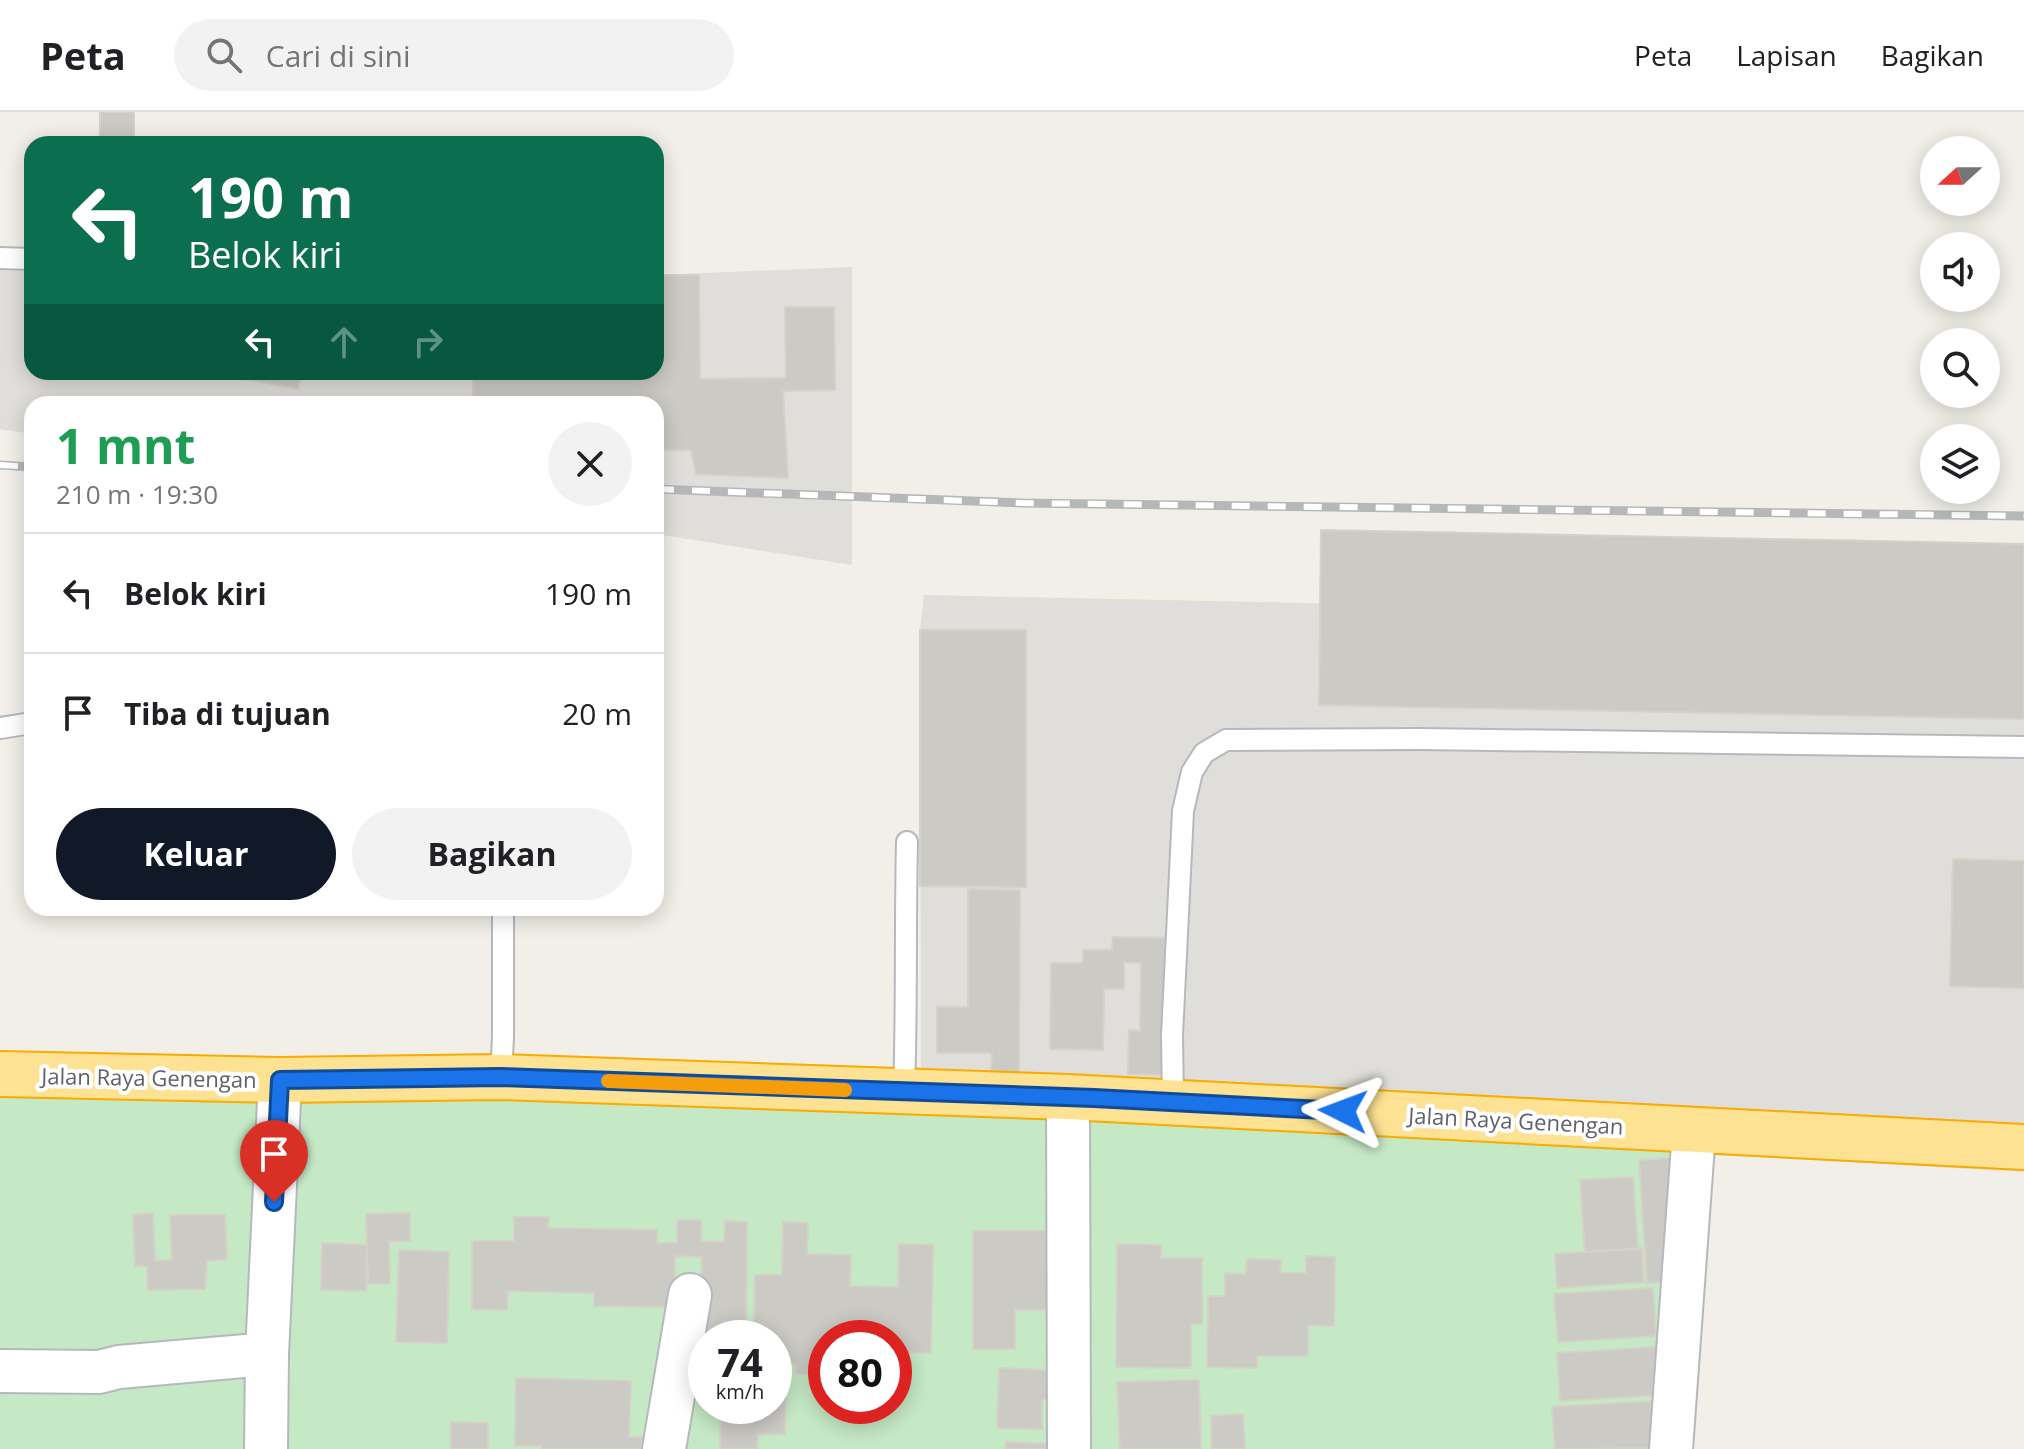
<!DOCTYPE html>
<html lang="id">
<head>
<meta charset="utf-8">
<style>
  :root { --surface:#fff; --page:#f2f2f2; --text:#202124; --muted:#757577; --line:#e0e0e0; --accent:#111827 }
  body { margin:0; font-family:"Open Sans",sans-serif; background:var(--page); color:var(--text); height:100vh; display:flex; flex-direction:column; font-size:30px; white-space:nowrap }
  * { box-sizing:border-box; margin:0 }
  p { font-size:26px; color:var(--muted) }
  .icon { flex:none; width:44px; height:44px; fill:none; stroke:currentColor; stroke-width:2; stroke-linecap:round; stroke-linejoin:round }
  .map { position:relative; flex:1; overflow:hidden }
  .side { position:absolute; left:24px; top:284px; width:640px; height:520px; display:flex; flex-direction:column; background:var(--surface); border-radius:24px; box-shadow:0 4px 20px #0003 }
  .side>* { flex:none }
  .hud { position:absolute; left:24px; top:24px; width:640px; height:244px; border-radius:24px; box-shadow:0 4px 20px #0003; background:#0b6e4f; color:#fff; overflow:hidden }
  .needle { width:52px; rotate:249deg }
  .buttons { position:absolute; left:1920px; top:24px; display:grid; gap:16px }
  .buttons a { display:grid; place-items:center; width:80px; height:80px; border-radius:50%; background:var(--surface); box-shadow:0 4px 20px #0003; font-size:40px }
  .speed { position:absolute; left:688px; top:1208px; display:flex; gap:16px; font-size:40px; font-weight:700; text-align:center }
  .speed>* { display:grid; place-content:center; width:104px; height:104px; border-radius:50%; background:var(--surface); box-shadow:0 4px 20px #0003; line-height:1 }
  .speed small { font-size:20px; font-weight:400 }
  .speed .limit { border:12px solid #d22; background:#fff; color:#111 }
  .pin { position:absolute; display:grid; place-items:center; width:68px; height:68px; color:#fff; margin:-82px -34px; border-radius:50% 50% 50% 0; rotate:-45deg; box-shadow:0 0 8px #0007 }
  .pin .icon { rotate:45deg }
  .me { position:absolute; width:88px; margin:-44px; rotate:273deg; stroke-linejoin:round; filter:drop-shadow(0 0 6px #0008) }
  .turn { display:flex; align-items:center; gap:28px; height:168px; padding:0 32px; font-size:36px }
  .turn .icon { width:104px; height:104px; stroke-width:2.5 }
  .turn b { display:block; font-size:56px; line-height:68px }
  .lanes { display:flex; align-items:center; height:76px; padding:0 32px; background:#0003; justify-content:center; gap:40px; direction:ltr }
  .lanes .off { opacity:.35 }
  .round { display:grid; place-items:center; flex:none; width:84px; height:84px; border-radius:42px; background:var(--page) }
  .headline { display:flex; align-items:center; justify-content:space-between; height:136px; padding:0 32px }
  h1 { font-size:48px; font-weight:700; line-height:60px; color:#1e9e55 }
  .action { display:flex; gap:16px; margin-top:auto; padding:16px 32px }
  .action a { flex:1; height:92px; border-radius:48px; background:var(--accent); color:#fff; font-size:32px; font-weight:700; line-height:92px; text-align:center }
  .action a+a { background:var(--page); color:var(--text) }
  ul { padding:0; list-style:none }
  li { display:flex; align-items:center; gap:24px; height:120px; padding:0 32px; border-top:2px solid var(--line) }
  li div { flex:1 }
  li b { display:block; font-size:30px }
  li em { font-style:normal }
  header { display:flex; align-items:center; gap:48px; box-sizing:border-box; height:112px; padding:0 40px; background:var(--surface); border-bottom:2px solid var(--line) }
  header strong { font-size:38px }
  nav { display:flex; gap:44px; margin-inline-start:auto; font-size:28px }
  .search { width:560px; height:72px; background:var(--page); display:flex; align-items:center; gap:20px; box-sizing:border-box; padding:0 28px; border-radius:44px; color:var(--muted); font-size:30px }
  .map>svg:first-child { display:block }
</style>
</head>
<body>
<header>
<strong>Peta</strong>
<div class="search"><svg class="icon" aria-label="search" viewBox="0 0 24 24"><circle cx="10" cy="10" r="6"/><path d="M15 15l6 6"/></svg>Cari di sini</div>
<nav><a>Peta</a><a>Lapisan</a><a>Bagikan</a></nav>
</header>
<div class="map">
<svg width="2024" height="1337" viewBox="0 0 2024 1337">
  <rect width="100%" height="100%" fill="#f1efe8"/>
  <path fill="#e0deda" d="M0,154L32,156V260H656V163L852,155V453L656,422V292H32V322L0,317Z
    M924,483L2024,506V1060L1431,1027L921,1017L920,518Z"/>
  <path fill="#c5e8c5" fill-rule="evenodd" d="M0,962L1694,1019L1672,1337H0ZM706,1226H774V1294H706ZM826,1226H894V1294H826Z"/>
  <path fill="#cccac5" stroke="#d6d1c6" stroke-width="2" d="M100,0H134V32H100Z
    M656,163H699L700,267L786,266L785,195H834L835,278L783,279L788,366L696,362L691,338H656V292H473V260H656Z
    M209,260H301L298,277Z
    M1321,418L2024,432V607L1319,593Z
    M920,518H1026V775L920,774Z
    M1953,747L2024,749V876L1950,874Z
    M968,777L1020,778L1019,967L991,966L992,941H937V895H968Z
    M1113,825L1174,826L1171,963L1128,962L1129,918L1140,919L1141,851L1124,850V877H1104L1103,938L1050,937L1051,851H1083V838H1112Z
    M1670,1046L1677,1169L1647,1171L1639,1048Z
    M1633,1065L1638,1137L1585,1140L1580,1068Z
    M153,1101L155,1149L172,1148L170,1103H225L227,1147L207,1149L205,1177L148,1178L147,1154H135L133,1103Z
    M410,1101V1129H389L390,1171L368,1172L366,1102Z
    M514,1105H549L548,1116L657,1118V1131H677V1108H701V1129L724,1130L725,1109L747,1110L746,1226H706V1265H688L700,1227L702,1145L675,1144L674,1195L594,1194V1181L508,1179L507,1198L472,1197V1129H514Z
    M783,1110L808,1111L807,1142L851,1143L850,1174L898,1175L899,1132L933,1133L931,1241L894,1240V1226H826V1262H796V1252L774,1251V1226H754L755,1163H782Z
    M973,1119H1052V1198H1015V1237H973Z
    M322,1131L367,1133L366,1179L321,1178Z
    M1117,1132L1161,1133V1146H1202V1212H1191V1256L1116,1255Z
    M1642,1136L1644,1170L1557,1176L1555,1142Z
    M399,1138L449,1140L447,1231L396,1230Z
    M1306,1144L1335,1145L1334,1214L1308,1213V1244H1257V1256L1207,1255L1208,1184H1225V1161L1246,1162L1247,1147L1281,1148L1280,1161H1306Z
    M1653,1176L1656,1224L1558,1230L1554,1182Z
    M1656,1235L1659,1283L1560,1289L1557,1241Z
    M999,1256L1048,1258L1047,1287L1042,1288V1317L997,1316Z
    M516,1266L631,1269L629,1325H642L641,1337H541V1334H515Z
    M774,1266L786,1267L785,1322H758L757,1337H720L721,1294H774Z
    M1199,1268L1201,1337H1120L1117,1270Z
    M1651,1289L1654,1336L1555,1337L1552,1295Z
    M1243,1302L1245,1337H1212L1211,1304Z
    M451,1310L488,1311V1337H451Z
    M1006,1330L1052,1332V1337H1005Z"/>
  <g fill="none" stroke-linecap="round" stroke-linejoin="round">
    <defs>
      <path id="lane" d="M0,146L32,147
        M0,616L32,611
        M501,965L503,925V796
        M904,980C907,897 905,814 907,730
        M1173,989L1172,924L1183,699L1192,660L1204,641L1226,628L1421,627L2024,635"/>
      <path id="street" d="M1068,985L1069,1337
        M0,1259L99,1260L119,1255L267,1242
        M266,1337L267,1242L280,968
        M664,1337L690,1183
        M1671,1337L1694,1019"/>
      <path id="highway" d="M0,962L280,968L501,965L1068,985L2024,1035"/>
    </defs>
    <use href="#lane" stroke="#b5b8bc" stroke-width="24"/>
    <use href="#street" stroke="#b5b8bc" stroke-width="46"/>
    <use href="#highway" stroke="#f9ab00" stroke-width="48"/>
    <use href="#lane" stroke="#fff" stroke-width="20"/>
    <use href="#street" stroke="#fff" stroke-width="42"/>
    <use href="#highway" stroke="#fde293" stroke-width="44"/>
    <defs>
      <path id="rail" d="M0,353L32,355
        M656,377L1022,391L2024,404"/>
    </defs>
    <use href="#rail" stroke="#b6b7b8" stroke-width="9"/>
    <use href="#rail" stroke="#fff" stroke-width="6" stroke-dasharray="18" stroke-linecap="butt"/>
  </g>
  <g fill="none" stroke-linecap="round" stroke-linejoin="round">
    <defs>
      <path id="route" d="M274,1090L280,968L501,965L1094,986L1343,999"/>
    </defs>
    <use href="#route" stroke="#114b97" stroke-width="20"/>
    <use href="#route" stroke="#1a73e8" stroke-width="14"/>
    <path stroke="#f59e0b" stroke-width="14" d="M608,969L845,978"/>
  </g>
  <g text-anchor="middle" stroke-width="8" stroke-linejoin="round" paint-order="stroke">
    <g font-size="22" fill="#5f6368" stroke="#fff">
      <text transform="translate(149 966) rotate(1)" y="8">Jalan Raya Genengan</text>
      <text transform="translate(1516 1009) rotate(3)" y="8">Jalan Raya Genengan</text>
    </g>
  </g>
</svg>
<div class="buttons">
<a><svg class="needle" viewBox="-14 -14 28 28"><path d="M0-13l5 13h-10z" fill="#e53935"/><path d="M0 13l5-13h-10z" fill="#757577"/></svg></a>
<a><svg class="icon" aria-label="sound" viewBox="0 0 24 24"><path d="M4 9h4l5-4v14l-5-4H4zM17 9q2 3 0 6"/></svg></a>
<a><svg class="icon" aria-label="search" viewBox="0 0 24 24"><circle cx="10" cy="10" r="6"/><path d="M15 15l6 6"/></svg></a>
<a><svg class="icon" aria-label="layers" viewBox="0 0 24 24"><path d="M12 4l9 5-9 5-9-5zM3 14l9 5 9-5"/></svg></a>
</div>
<div class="speed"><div>74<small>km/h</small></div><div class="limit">80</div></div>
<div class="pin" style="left:274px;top:1090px;background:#d93025"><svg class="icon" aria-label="arrive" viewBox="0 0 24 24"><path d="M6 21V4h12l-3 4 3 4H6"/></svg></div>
<svg class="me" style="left:1343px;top:999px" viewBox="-20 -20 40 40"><path d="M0-17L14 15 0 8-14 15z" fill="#1a73e8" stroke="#fff" stroke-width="4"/></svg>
<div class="hud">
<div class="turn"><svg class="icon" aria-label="left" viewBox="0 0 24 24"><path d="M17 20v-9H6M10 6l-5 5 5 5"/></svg><div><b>190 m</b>Belok kiri</div></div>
<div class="lanes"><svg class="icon" aria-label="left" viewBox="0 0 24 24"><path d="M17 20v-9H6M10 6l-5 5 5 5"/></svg><svg class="icon off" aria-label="ahead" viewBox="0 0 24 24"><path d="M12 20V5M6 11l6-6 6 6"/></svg><svg class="icon off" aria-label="right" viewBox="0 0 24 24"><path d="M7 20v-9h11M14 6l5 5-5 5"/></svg></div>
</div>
<section class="side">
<div class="headline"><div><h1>1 mnt</h1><p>210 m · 19:30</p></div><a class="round"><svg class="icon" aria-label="close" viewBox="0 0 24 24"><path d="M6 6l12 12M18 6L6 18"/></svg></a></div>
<ul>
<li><svg class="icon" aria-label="left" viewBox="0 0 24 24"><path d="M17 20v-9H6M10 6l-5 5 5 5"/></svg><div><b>Belok kiri</b></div><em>190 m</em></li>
<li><svg class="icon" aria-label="arrive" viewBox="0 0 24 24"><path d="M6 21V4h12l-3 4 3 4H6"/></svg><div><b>Tiba di tujuan</b></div><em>20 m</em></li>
</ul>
<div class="action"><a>Keluar</a><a>Bagikan</a></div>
</section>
</div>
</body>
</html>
